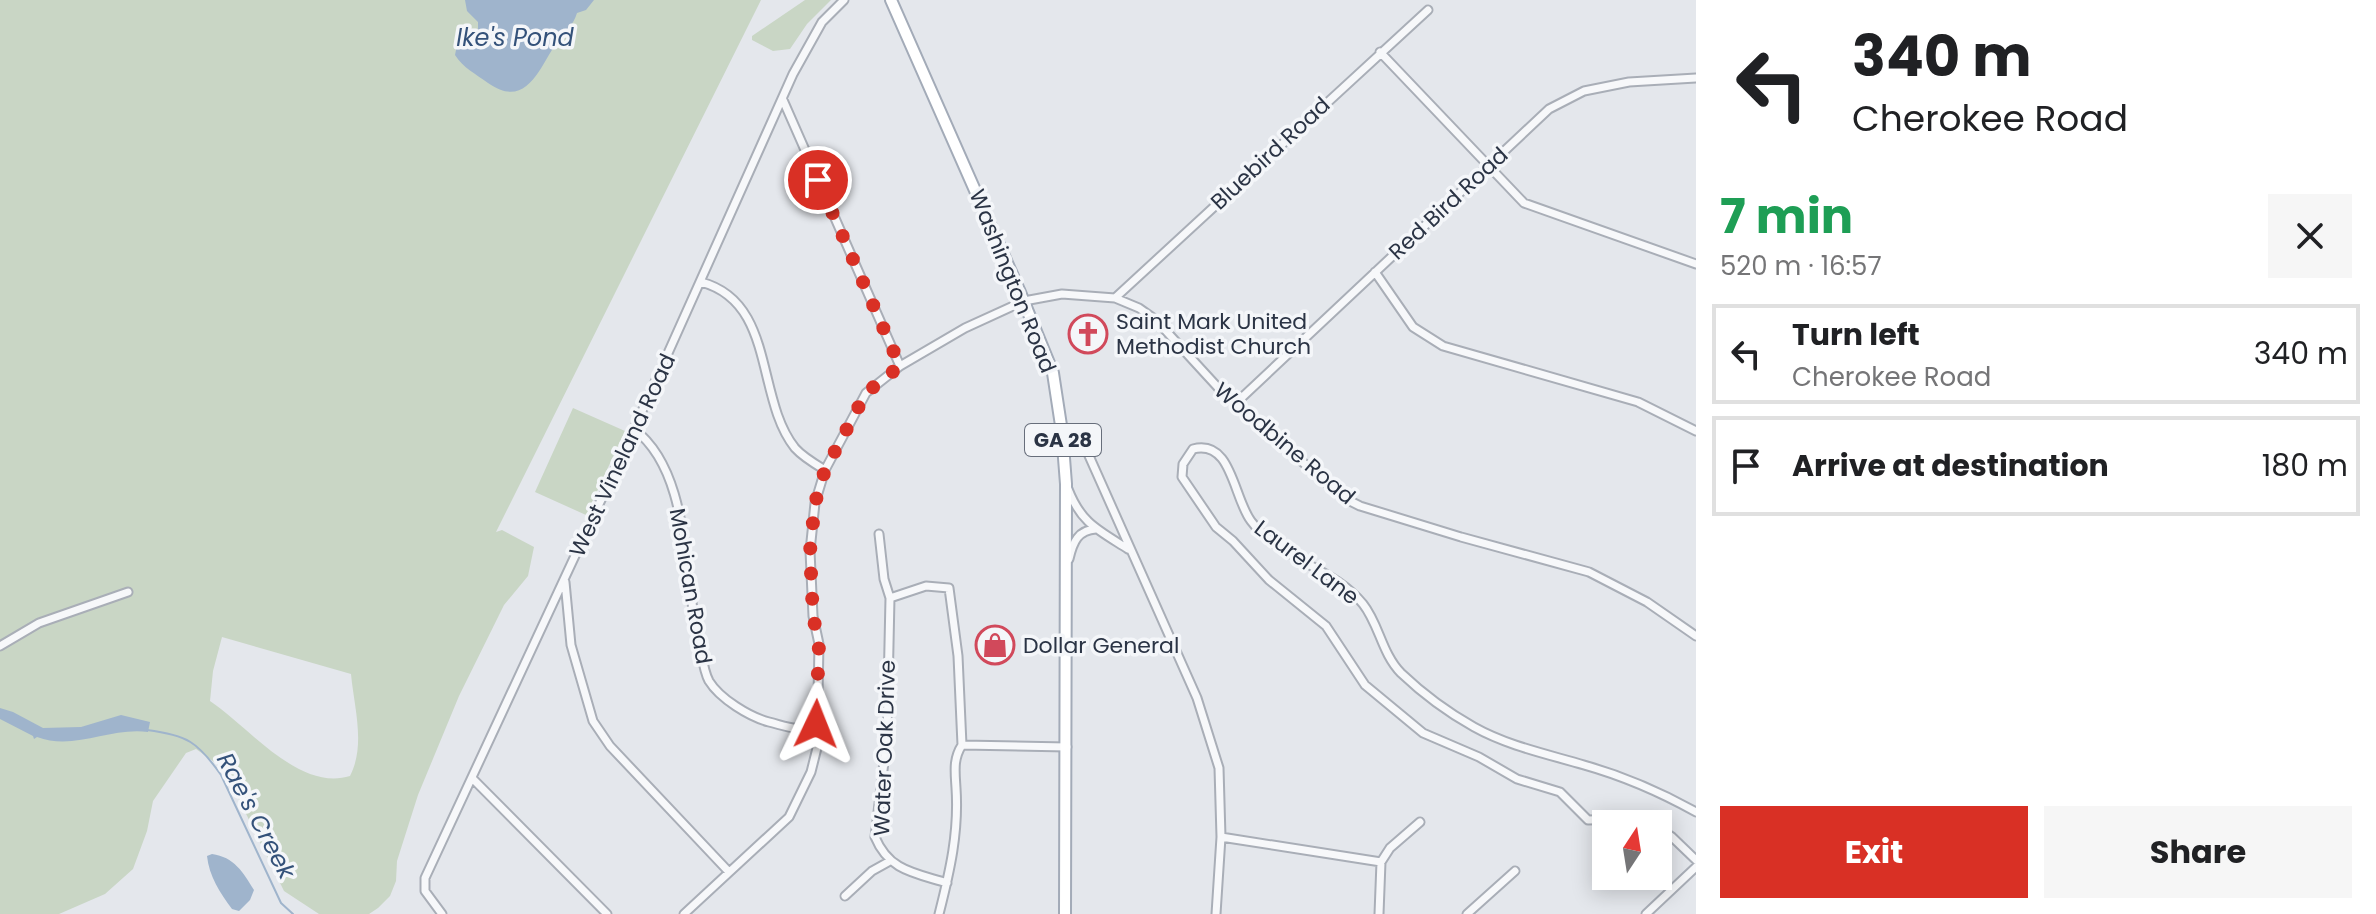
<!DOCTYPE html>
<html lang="en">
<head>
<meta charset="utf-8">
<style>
  :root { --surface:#fff; --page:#f6f6f6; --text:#202124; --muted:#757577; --line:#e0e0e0; --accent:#d93025 }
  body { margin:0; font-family:Poppins,sans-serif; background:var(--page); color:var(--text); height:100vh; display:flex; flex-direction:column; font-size:30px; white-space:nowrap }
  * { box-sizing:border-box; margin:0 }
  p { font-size:26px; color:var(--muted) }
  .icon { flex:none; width:44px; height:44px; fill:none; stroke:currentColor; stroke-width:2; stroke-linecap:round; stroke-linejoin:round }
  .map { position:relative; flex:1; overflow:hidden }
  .details { display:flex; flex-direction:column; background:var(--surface); width:680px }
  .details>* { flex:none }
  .banner { background:#fff; color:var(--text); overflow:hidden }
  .needle { width:52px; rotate:12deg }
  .controls { position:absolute; left:1592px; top:810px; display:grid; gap:16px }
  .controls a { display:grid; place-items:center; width:80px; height:80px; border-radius:0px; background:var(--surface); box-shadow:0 4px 20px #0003; font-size:40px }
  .pin { position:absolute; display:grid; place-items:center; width:68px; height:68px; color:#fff; margin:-34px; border:4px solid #fff; border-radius:50%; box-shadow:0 2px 8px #0007 }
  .me { position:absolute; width:88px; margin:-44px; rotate:2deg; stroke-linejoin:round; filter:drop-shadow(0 0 6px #0008) }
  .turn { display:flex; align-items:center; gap:28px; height:168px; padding:0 24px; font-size:36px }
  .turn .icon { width:104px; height:104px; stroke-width:2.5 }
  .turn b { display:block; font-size:56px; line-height:68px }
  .round { display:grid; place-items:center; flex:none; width:84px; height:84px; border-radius:0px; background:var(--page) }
  .summary { display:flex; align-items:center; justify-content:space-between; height:136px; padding:0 24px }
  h1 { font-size:48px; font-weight:700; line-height:60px; color:#1e9e55 }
  .button { display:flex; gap:16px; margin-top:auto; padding:16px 24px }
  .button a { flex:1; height:92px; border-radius:0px; background:var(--accent); color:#fff; font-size:32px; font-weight:700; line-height:92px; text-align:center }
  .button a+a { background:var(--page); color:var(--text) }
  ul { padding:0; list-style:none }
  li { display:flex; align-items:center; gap:24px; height:100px; margin:0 16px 12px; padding:0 8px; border:4px solid var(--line); border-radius:0px }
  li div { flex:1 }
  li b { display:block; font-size:30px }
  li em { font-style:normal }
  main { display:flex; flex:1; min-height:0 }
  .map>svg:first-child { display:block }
</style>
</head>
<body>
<main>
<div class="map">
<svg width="1696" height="914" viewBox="0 0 1696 914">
  <rect width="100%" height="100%" fill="#e4e7ec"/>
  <path fill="#c9d6c5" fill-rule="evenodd" d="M0,0H761L496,532L502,530L534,547L528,576L504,605L459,696L418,795L397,861L396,881L390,896L378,908L369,914H319L284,891L224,769L196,749L186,753L153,801L147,831L133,869L105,894L59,914H0ZM222,637L351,674C354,707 366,745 350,776C299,792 248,726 210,701L213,671Z
    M805,0H831L807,24L790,49L773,51L752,40V36Z
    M573,408L625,431L586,515L535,492Z"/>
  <path fill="#9fb4cc" d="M465,0H594L586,10L577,13C573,26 568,27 560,38C541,62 529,112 488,83C476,74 463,68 455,55L457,45L478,29V22L467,11Z
    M0,708L13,712L43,728L81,727L121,715L150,722L148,732C110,727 74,751 37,737L34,739L33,736L0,719Z
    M212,854C234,857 243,872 254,890L250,900L239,911L232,909C220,893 209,876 207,856Z"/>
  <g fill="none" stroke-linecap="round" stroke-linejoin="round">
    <path stroke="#9fb4cc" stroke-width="2" d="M147,730C187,735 198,742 221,775L281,903L293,914"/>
    <defs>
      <path id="street" d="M1380,52L1524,203L1696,264
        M783,100L900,366
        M1375,272L1413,327L1443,346L1638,402L1696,431
        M701,282C776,302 755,398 795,448C803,457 815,464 825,470
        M1115,298L1428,10
        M1236,403L1549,109L1584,91L1629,82L1696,78
        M634,429C693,474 682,581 700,646C702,657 704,672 709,681C720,699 750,717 769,722C789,727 797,732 816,724
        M1086,449L1197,698L1219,768L1221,837L1216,914
        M1068,489C1081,523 1098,530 1128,549
        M879,534L884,579L890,598
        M1069,559C1073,542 1078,530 1096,529
        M565,582L571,645L593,721L610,746L729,872
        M0,646L39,623L128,592
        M472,778L607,914
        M1651,824L1625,819L1588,820L1560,792L1517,779L1479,757L1423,733L1365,685L1326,626L1269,580L1233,541L1216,527L1182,477L1183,464L1193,449C1232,439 1233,497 1251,521C1280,560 1333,567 1363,604C1379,624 1382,654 1401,673C1422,693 1449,713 1474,727C1508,746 1547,754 1584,765C1623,776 1660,792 1696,812
        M1658,828L1672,837L1696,860
        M1221,837L1381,862L1390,848L1420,822
        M947,883C915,873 889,871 875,837L887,737L890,598L926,586L949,588L958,656L962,745
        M845,896L872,871L890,861
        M442,914L425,891V878L634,429L793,74L822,22L844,0
        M684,914L789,817L811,772L817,748L819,644L813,616L810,551L815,503L825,470L866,393L900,366L965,328L1024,301L1062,294L1115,298L1139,308L1156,320L1223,393L1344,498L1360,506L1461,537L1589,572L1647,602L1696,636
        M939,914C950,871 959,832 956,788C955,771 953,759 962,745L1067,747
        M1379,914L1381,862
        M1467,914L1515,871
        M1646,914L1696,867"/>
      <path id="primary" d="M891,0L1019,290L1053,373L1062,432L1066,484L1065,914"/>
    </defs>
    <use href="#street" stroke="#a9aeb7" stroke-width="11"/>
    <use href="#primary" stroke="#a3abb8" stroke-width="14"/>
    <use href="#street" stroke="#f7f8fa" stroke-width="7"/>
    <use href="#primary" stroke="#fff" stroke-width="10"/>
  </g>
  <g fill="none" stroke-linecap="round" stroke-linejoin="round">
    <path stroke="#d93025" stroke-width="14" stroke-dasharray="0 25.2" d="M816,724L819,644L813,616L810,551L815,503L825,470L866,393L900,366L818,180"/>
  </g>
  <defs>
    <symbol id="church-ring" viewBox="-11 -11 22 22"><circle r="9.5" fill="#f4f6f9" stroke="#d1495b" stroke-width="1.5"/><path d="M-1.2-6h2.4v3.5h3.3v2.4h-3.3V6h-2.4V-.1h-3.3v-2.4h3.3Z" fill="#d1495b"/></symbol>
    <symbol id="shop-ring" viewBox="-11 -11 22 22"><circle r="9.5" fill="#f4f6f9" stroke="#d1495b" stroke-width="1.5"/><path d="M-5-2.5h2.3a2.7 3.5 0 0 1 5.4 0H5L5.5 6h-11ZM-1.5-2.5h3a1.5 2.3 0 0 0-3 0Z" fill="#d1495b"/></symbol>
  </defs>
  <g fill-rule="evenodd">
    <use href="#church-ring" x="1066" y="312" width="44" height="44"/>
    <use href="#shop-ring" x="973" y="623" width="44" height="44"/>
  </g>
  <g text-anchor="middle" stroke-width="7" stroke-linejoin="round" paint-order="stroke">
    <rect fill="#f4f6f9" stroke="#676e7b" stroke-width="2" x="1025" y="424" width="76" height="32" rx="6"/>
    <g font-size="20" font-weight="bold" fill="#2b3445">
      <text x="1063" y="447">GA 28</text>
    </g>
    <g font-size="22" fill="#2b3445" stroke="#f4f6f9">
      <text transform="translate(1270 153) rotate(-43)" y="8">Bluebird Road</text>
      <text transform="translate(1448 203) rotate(-43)" y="8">Red Bird Road</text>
      <text transform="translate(1013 281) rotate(68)" y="8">Washington Road</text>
      <text transform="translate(1285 443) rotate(40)" y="8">Woodbine Road</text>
      <text transform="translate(622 455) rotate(-65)" y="8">West Vineland Road</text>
      <text transform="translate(1307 562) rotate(37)" y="8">Laurel Lane</text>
      <text transform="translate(691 586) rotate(80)" y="8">Mohican Road</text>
      <text transform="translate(884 748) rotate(-88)" y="8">Water Oak Drive</text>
    </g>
    <g font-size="22" fill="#2b3445" stroke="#f4f6f9" text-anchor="start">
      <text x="1116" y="329">Saint Mark United<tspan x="1116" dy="25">Methodist Church</tspan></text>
      <text x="1023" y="653">Dollar General</text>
    </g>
    <g font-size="24" font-style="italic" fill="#34527a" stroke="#f4f6f9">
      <text x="515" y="46">Ike's Pond</text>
      <text transform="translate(256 816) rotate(62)" y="8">Rae's Creek</text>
    </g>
  </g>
</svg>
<div class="controls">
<a><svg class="needle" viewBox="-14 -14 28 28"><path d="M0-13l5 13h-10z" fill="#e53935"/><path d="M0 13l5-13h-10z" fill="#757577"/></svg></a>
</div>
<div class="pin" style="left:818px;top:180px;background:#d93025"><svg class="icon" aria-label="arrive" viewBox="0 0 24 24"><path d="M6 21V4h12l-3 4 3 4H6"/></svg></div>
<svg class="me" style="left:816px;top:724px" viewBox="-20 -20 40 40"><path d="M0-17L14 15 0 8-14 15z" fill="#d93025" stroke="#fff" stroke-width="4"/></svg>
</div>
<section class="details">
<div class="banner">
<div class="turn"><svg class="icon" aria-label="left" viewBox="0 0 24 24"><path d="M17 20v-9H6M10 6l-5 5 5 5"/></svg><div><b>340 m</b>Cherokee Road</div></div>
</div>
<div class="summary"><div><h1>7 min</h1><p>520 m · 16:57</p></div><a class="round"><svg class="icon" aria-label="close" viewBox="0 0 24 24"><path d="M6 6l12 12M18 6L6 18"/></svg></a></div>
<ul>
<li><svg class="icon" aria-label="left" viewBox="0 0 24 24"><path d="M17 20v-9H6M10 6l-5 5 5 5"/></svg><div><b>Turn left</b><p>Cherokee Road</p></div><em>340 m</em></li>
<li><svg class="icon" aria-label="arrive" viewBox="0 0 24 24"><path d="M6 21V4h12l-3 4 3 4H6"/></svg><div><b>Arrive at destination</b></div><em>180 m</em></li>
</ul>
<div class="button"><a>Exit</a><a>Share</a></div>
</section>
</main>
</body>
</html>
